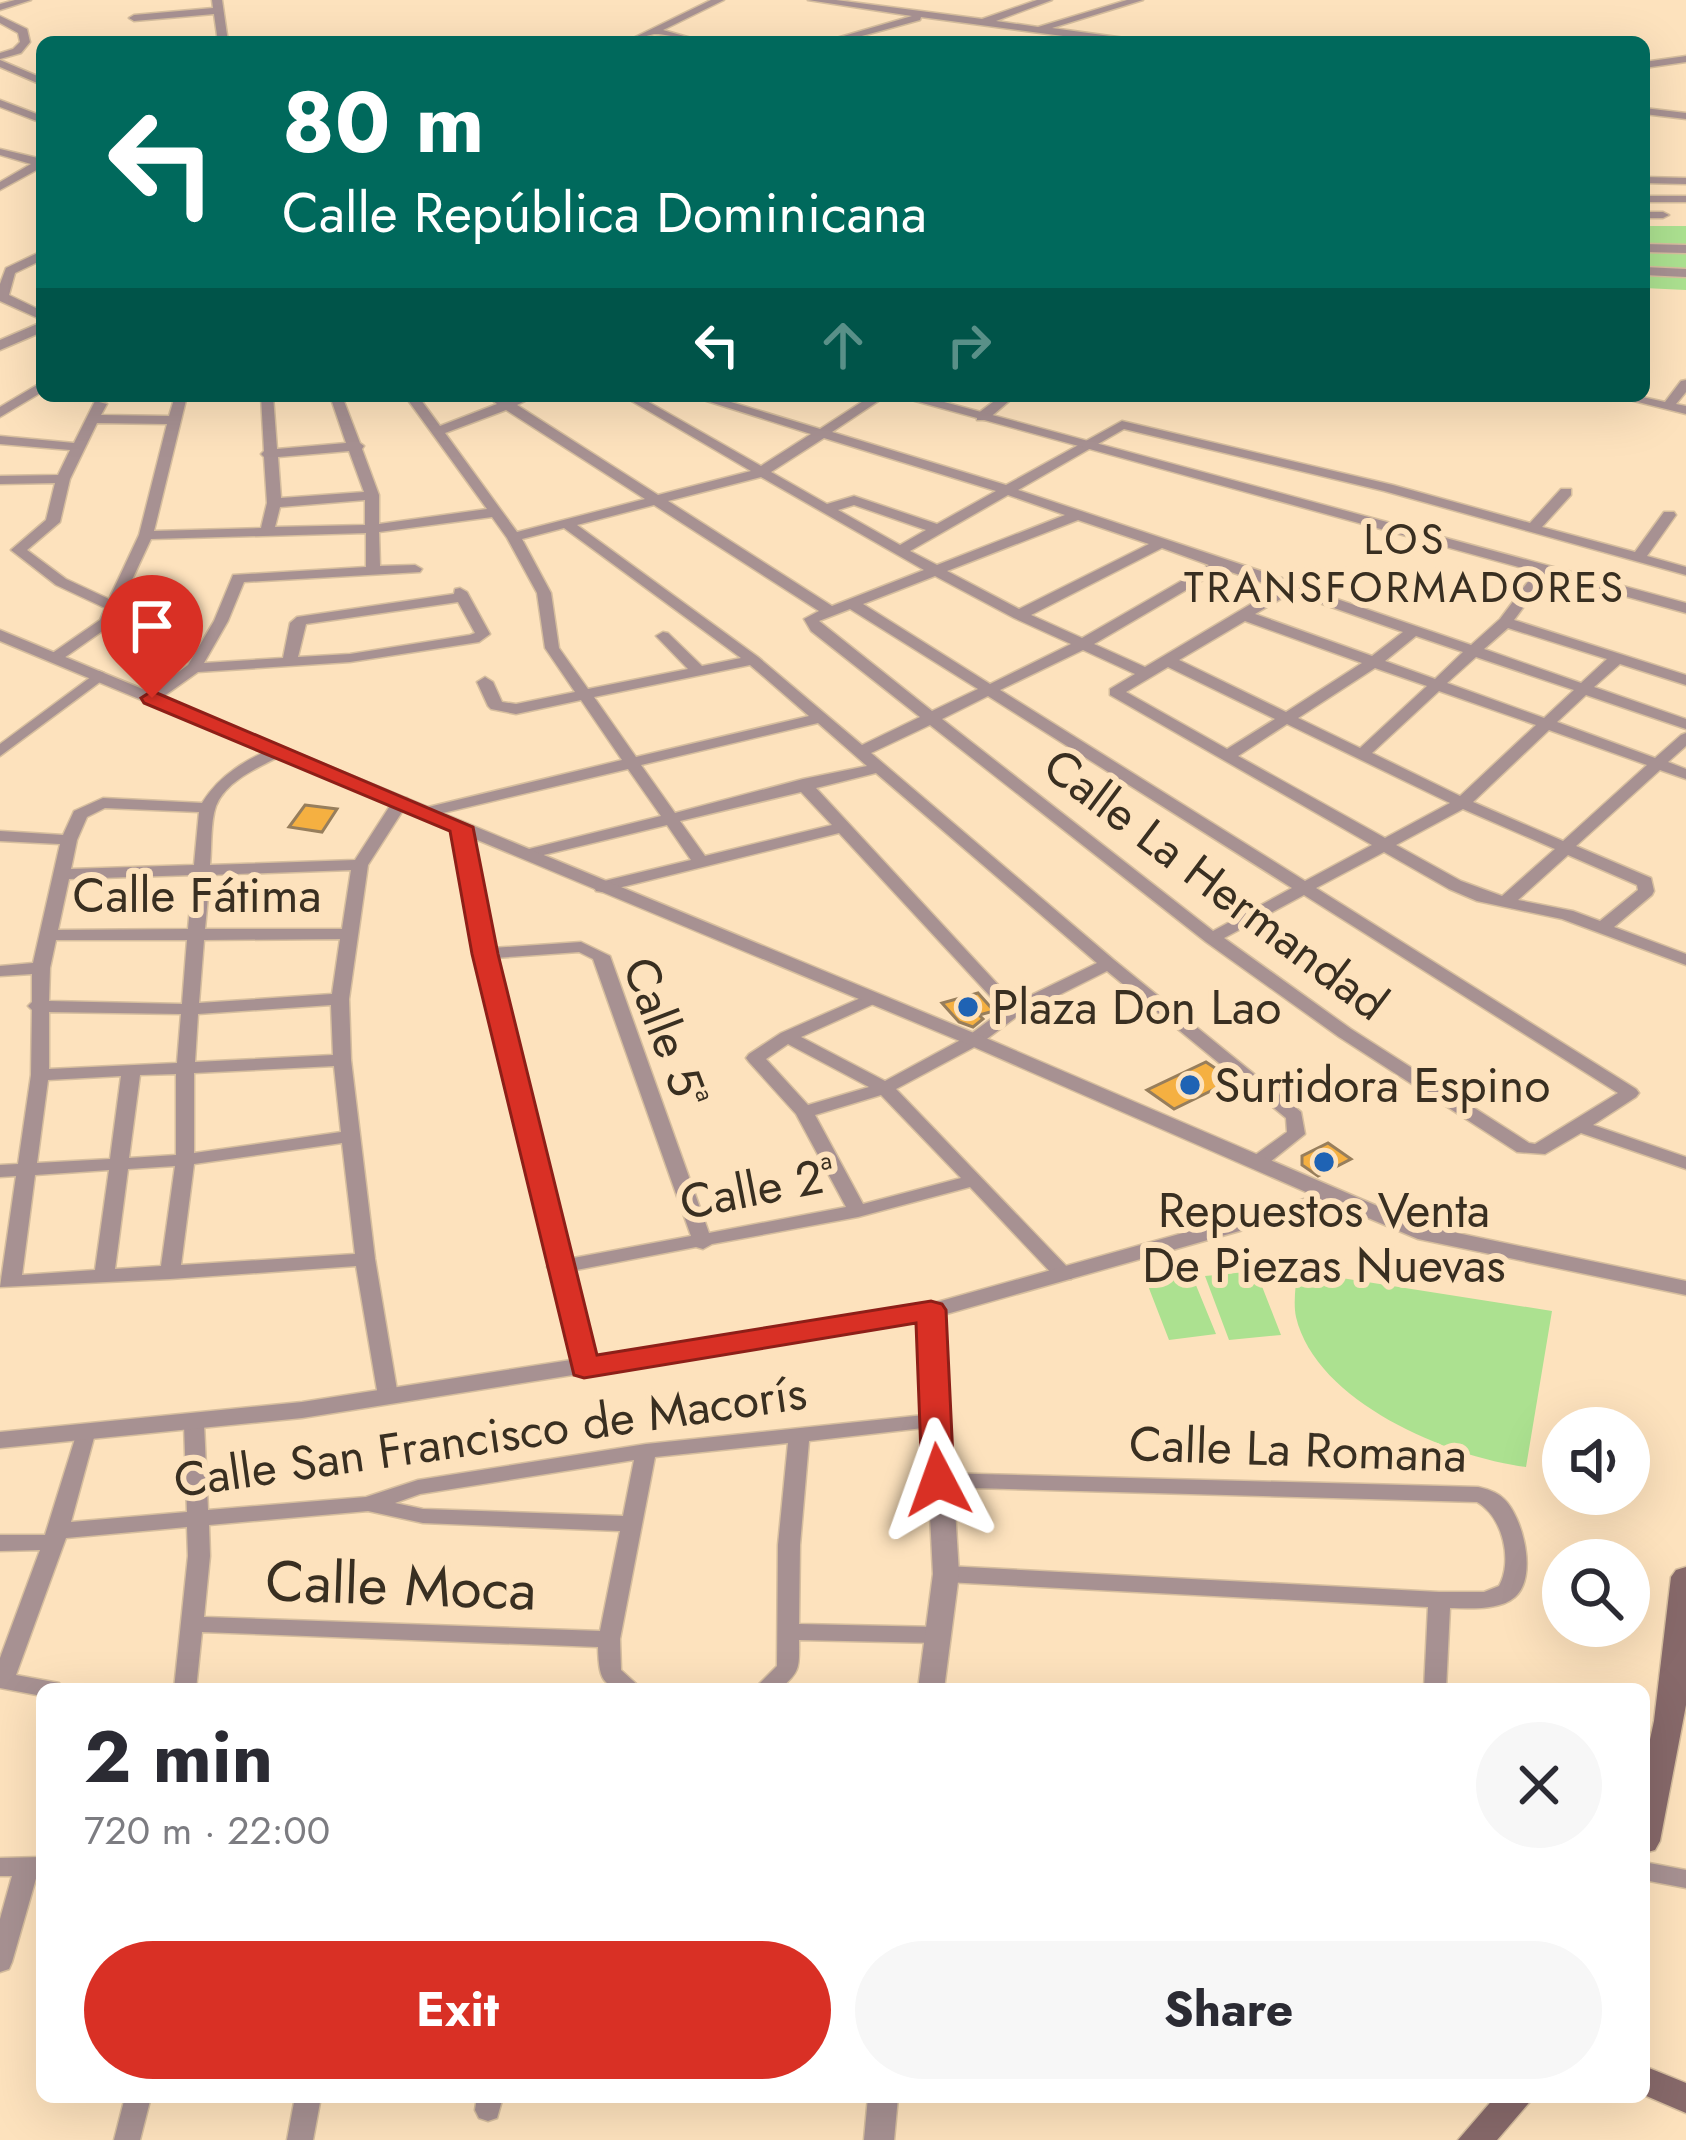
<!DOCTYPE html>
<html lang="en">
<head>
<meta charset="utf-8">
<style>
  :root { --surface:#fff; --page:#f7f7f7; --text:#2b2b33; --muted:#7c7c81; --accent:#d93025 }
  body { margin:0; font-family:Jost,sans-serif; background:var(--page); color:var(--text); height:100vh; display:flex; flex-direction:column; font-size:45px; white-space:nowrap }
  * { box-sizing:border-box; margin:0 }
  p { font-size:39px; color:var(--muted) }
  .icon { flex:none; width:66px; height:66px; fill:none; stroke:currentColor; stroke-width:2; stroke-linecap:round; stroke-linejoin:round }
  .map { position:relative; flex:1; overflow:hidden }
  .details { position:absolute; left:36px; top:1683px; width:1614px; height:420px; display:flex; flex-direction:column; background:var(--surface); border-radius:18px; box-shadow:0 12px 48px #0002 }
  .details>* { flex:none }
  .top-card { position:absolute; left:36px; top:36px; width:1614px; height:366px; border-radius:18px; box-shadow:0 12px 48px #0002; background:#00695c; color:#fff; overflow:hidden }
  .buttons { position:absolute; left:1542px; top:1407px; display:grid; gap:24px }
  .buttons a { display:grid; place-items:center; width:108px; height:108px; border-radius:50%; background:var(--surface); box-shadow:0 12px 48px #0002; font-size:60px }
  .pin { position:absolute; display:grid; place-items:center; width:102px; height:102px; color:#fff; margin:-123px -51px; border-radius:50% 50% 50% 0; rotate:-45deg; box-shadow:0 0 12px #0007 }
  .pin .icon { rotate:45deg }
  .me { position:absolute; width:132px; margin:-66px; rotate:356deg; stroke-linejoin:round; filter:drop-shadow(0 0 9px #0008) }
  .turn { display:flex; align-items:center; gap:42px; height:252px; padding:0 48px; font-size:54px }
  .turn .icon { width:156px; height:156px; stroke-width:2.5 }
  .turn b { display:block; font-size:84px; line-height:102px }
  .lanes { display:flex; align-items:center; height:114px; padding:0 48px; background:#0003; justify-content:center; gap:60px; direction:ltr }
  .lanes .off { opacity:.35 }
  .round { display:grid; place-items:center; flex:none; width:126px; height:126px; border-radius:63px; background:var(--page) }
  .overview { display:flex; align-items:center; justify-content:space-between; height:204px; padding:0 48px }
  h1 { font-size:72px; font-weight:700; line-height:90px }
  .cta { display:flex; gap:24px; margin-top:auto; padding:24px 48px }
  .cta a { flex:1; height:138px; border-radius:72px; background:var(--accent); color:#fff; font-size:48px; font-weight:700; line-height:138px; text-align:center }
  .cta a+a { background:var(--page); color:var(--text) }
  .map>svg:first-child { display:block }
</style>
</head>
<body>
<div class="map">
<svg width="1686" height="2140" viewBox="0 0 1686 2140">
  <rect width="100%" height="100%" fill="#fde2bd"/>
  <path fill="#ace190" d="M1644,226H1686V290L1644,288Z
    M1256,1271L1281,1335L1229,1340L1205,1276Z
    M1297,1271L1552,1311L1526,1467C1448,1457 1316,1402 1296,1317C1293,1303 1296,1285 1297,1271Z
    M1191,1273L1216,1334L1169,1340L1145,1278Z"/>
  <path fill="#f5b041" stroke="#977e5c" stroke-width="3" d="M305,805L337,809L322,832L289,827Z
    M978,993L994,1011L979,1015L983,1019L973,1027L959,1022L942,1003Z
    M1206,1062L1233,1080L1174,1109L1147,1090Z
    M1328,1143L1351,1159L1318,1176L1302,1165V1156Z"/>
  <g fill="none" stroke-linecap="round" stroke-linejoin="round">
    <defs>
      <path id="minor" d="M15,0H31L0,10V4Z
        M212,0H222L228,42H218L214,14L134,21L129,18L134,15L213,8Z
        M711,0H724L663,30L705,42C690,42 665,33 654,34C643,36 637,42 625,42Z
        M808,0H836L982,19L1037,0H1052L996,21L1038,27L1127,0H1143L1052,28L1132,39L1137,42H1108L921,17L920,20L840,42H823L912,16Z
        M0,16L27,29L30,42L21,53L0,59V53L13,49L20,42L18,33L0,23Z
        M1686,56V62L1644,68V62Z
        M0,60L42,78V85L0,67Z
        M0,100L42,116V123L0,107Z
        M1644,108L1686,113V119L1644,114Z
        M0,149L42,159V167L0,190V182L31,164L0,155Z
        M1644,177L1686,178V184L1644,183Z
        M1644,196H1686V202H1644Z
        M1644,212H1663L1669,215L1663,218H1644Z
        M1644,244L1686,245V253L1644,252Z
        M42,251V260L15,273L9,295L42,311V320L0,301V284L6,268Z
        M1644,267L1686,269V277L1644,275Z
        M1686,380V392L1676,404L1686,406V414L1614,396H1638L1665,402L1681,381Z
        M42,382V392L0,417V407Z
        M175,396H187L154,531L261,528L267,503L264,457L261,454L264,451L261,396H273L277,449L346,443L330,396H342L360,443L364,446L362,449L379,495V524L487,509L405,396H418L440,426L497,404L487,396H502L508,400L517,396H535L517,405L658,495L751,471L623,396H638L761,466L811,434L691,396H711L820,429L871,396H886L832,432L1006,485L1122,421L1393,485L1530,523L1561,489H1571V495L1542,527L1635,552L1664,512H1674L1676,515L1647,556L1686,567V575L1384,491L1124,429L1018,490L1297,583L1299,586L1471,645L1500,619L1539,567H1549L1551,570L1514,620L1686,675V685L1620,664L1594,687L1686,719V729L1586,695L1557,722L1655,758L1681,735L1686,733V746L1668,762L1686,769V779L1660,770L1576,846L1651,878L1654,891L1652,895L1614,927L1686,954V965L1562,919L1477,901L1449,889L1384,852L1316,888L1636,1089L1639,1093L1636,1097L1593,1125L1686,1157V1169L1581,1133L1545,1154L1517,1152L1339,1037L1206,942L930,725L871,753L1114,960L1301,1112L1305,1134L1265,1166H1251L1249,1162L1251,1158L1287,1132L1286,1118L1107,971L1019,1015L980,1044L896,1089L1071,1271L1074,1275L1071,1279H1057L970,1187L858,1217L712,1244L703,1249L696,1247L571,1271L595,1368L592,1373H578L552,1272L547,1267L550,1263L476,954L453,827L455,824L461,822L469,827L492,948L581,942L610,956L709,1233L846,1207L796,1114L749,1062L746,1058L749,1054L781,1033L872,993L881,998L878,1002L801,1037L885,1081L968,1036L1003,1010L839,833L602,892L596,891L594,887L596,883L691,860L667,825L527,859L519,854L521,851L661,816L628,769L426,817L420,815L418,812L420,809L622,760L581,700L516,714L491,709L488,706L477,682L485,677L493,682L502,702L516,704L575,692L545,648L537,593L507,538L492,517L379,532L380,566L415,565L422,569L420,572L244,582L228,621L204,663L283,658L290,623L297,617L454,594L455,589L460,588L467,592L490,634L479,642L350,662L198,672L157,701H147V695L188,665L214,621L233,575L366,567V533L151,539L111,625L61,660H51V654L100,620L105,608L56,585L11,550L46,520L55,483L0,484V476L58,475L70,450L0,444V436L74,443L95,401L107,404L101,415L169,416ZM506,410L645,499L517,532L445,433ZM97,423L167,424L139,535L109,599L66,579L27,550L60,522L70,479ZM824,438L996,491L937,524L854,496L827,504L771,472ZM349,451L364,492L281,498L278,457ZM761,477L924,570L832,606L668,501ZM1008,495L1065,515L937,565L910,551ZM365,500V525L275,527L280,507ZM654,505L819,611L804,619L811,631L920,717L862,745L758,657L577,525ZM854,505L926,530L900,545L838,510ZM1078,520L1149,544L1019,609L947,571ZM564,528L741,658L702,666L668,633L663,632L656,636L688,669L588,689L559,648L551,593L522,539ZM1162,548L1209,565L1082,638L1031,615ZM1222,569L1278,588L1145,667L1094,644ZM935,576L1014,618L1071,644L990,684L863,604ZM1291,593L1403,632L1372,656L1255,614ZM458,602L475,633L470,635L350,654L298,657L306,624ZM850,609L978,689L932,711L819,621ZM1245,621L1362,663L1286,712L1179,660ZM1508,628L1607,659L1581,683L1484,649ZM1416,636L1463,652L1435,679L1385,661ZM1083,650L1135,674L1110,689V695L1372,845L1305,881L1000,690ZM1476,657L1574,690L1544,718L1447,683ZM750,665L809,716L636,757L594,697ZM1168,667L1275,719L1227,749L1126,692ZM1375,668L1427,686L1360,748L1298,718ZM1439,691L1536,725L1460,796L1372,753ZM988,696L1292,888L1213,931L942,719ZM818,723L867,766L803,779L675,813L641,765ZM1287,724L1450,803L1385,838L1238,756ZM1549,730L1647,765L1563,841L1473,802ZM876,773L1097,963L1015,1003L816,788ZM801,792L832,825L705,856L680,821ZM1463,809L1555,849L1502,896L1461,881L1396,845ZM1568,855L1637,885L1638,890L1600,921L1573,911L1518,900ZM1304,895L1618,1093L1535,1144L1529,1143L1351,1029L1224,938ZM579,952L593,959L691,1236L568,1259L495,958ZM788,1044L869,1087L808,1105L766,1059ZM881,1095L961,1178L863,1204L815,1115Z
        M1001,396H1015L987,420H977V414Z
        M99,671L104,673V679L0,756V744Z
        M279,746L285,748L287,751L285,754C261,766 226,780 216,806C210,823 212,847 210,865L355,860L395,798H407L409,801L368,865L349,999L351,1060L375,1259L398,1396L395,1401H381L378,1396L356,1266L170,1279L0,1287L16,1176L0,1177V1165L18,1164L31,1075L32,1010L28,1006L32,1002V974L0,976V966L33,963L60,844L0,841V831L63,835L74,811L103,798L202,803C220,774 248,758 279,746ZM105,808L199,812L194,865L71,869L77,840L87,817ZM351,870L342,929H205L210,875ZM193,875L188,929L58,930L69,879ZM340,939L332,994L199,1003L204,940ZM56,940H187L182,1004L49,1001L50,968ZM331,1005L333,1055L195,1062L198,1014ZM49,1012L181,1014L177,1063L49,1069ZM334,1066L341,1132L194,1153V1073ZM176,1074V1155L129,1158L140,1075ZM121,1076L110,1159L37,1163L48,1080ZM342,1143L355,1254L181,1265L194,1164ZM175,1166L161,1266L115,1269L128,1169ZM109,1170L95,1270L22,1275L35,1175Z
        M934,1414L941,1416L944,1421L941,1426L809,1441L800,1545L799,1624L938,1627L946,1629L949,1635L946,1641L938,1643L799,1640C799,1667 801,1671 780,1689H754L777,1666L778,1545L788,1443L655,1457L620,1639L621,1670L642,1689C604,1689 599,1685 598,1647L202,1632L196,1689H174L188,1556L187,1527L66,1538L16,1675L59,1683L62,1689H42V1696L0,1688V1658L40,1550L0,1551V1535H45L78,1429H92L95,1434L71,1522L187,1512L184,1424L187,1419H201L204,1424L208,1510L366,1497L418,1480L646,1444ZM634,1460L623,1516L423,1509L395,1503L420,1494ZM368,1511L423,1523L620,1531L600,1631L204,1617L210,1556L209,1525Z
        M938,1473L1478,1487C1487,1489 1497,1492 1504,1499C1523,1517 1538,1577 1515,1597C1499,1611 1469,1608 1450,1608L1446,1689H1424L1428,1607L946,1582L938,1579L935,1574L938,1569L946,1566L1439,1592H1484L1499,1586C1513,1561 1503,1517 1477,1502L938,1487L931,1485L927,1480L931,1475Z
        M42,1857V1875H37L12,1962L9,1969L0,1972V1919L12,1876H0V1858Z
        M1644,1862L1686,1870V1888L1644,1880Z
        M125,2097H151L140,2140H114Z
        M295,2097H321L313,2140H287Z
        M477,2097H503L497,2118L488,2121L479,2118L475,2110Z"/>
      <path id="tertiary" d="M42,322V332L0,350V340Z
        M897,396H922L1686,603V613Z
        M0,630L981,1036L1424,1226L1686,1281V1295L1418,1239L1335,1204L943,1315L959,1574L944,1689H918L933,1574L920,1320L302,1418L0,1448V1432L302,1402L930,1304L1315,1196L967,1044L0,641Z
        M868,2097H898L894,2140H864Z"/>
      <path id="secondary" d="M1686,1567V1705L1660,1841L1655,1850L1644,1853V1767L1654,1721L1671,1577L1676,1570Z
        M1644,2066L1686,2083V2113L1644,2095Z
        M1495,2097H1534L1497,2140H1458Z"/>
    </defs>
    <use href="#minor" stroke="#d6be9e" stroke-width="3"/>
    <use href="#tertiary" stroke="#d6be9e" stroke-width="3"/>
    <use href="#secondary" stroke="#d6be9e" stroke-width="3"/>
    <use href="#minor" fill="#a79192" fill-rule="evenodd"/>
    <use href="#tertiary" fill="#a79192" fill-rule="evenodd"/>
    <use href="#secondary" fill="#87696a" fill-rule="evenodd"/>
  </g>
  <path fill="#d93025" stroke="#8d1f18" stroke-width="3" d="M152,691L473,827L498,954L597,1355L931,1301L942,1304L946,1310L954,1480L949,1487H927L922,1480L916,1323L584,1378L574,1375L472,954L450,831L144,703L141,698Z"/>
  <g fill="#1f63b4" stroke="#fde2bd" stroke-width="4.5">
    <circle cx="968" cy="1007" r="12"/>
    <circle cx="1190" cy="1085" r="12"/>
    <circle cx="1324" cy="1162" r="12"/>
  </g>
  <g text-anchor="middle" stroke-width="12" stroke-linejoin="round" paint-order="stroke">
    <g font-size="42" letter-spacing="3" fill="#392f21" stroke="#fde2bd">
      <text x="1405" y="554">LOS<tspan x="1405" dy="48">TRANSFORMADORES</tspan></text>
    </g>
    <g font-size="48" fill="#392f21" stroke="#fde2bd">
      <text transform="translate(1216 884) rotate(37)" y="17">Calle La Hermandad</text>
      <text x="197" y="912">Calle Fátima</text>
      <text transform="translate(666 1032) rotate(69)" y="17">Calle 5ª</text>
      <text transform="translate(757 1188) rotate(-11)" y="17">Calle 2ª</text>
      <text transform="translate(490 1436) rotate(-8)" y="17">Calle San Francisco de Macorís</text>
      <text transform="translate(1298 1449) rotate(2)" y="17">Calle La Romana</text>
    </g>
    <g font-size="48" fill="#392f21" stroke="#fde2bd" text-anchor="start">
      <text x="992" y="1024">Plaza Don Lao</text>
      <text x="1214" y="1102">Surtidora Espino</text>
      <text x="1324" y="1227" text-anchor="middle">Repuestos Venta<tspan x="1324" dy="55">De Piezas Nuevas</tspan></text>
    </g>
    <g font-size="57" fill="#392f21" stroke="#fde2bd">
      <text transform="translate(401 1585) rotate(2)" y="20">Calle Moca</text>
    </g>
  </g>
</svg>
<div class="buttons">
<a><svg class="icon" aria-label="sound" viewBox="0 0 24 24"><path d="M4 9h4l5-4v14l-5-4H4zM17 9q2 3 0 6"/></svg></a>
<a><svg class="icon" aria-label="search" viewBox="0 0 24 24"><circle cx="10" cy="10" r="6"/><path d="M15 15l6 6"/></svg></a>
</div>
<div class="pin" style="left:152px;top:698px;background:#d93025"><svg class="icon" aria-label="arrive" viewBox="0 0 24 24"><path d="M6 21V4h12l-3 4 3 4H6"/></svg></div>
<svg class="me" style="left:938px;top:1480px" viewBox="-20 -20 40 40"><path d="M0-17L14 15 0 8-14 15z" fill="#d93025" stroke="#fff" stroke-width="4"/></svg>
<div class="top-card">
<div class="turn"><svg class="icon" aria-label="left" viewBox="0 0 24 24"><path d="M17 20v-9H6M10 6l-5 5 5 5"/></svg><div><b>80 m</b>Calle República Dominicana</div></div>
<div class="lanes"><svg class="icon" aria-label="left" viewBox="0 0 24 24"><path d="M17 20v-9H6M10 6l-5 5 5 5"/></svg><svg class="icon off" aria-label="ahead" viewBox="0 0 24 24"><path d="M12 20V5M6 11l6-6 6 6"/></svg><svg class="icon off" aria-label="right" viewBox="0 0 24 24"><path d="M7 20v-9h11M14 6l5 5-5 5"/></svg></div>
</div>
<section class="details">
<div class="overview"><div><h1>2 min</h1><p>720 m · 22:00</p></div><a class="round"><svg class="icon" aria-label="close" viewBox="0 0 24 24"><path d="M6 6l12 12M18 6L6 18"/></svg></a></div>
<div class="cta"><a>Exit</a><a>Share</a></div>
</section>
</div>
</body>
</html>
